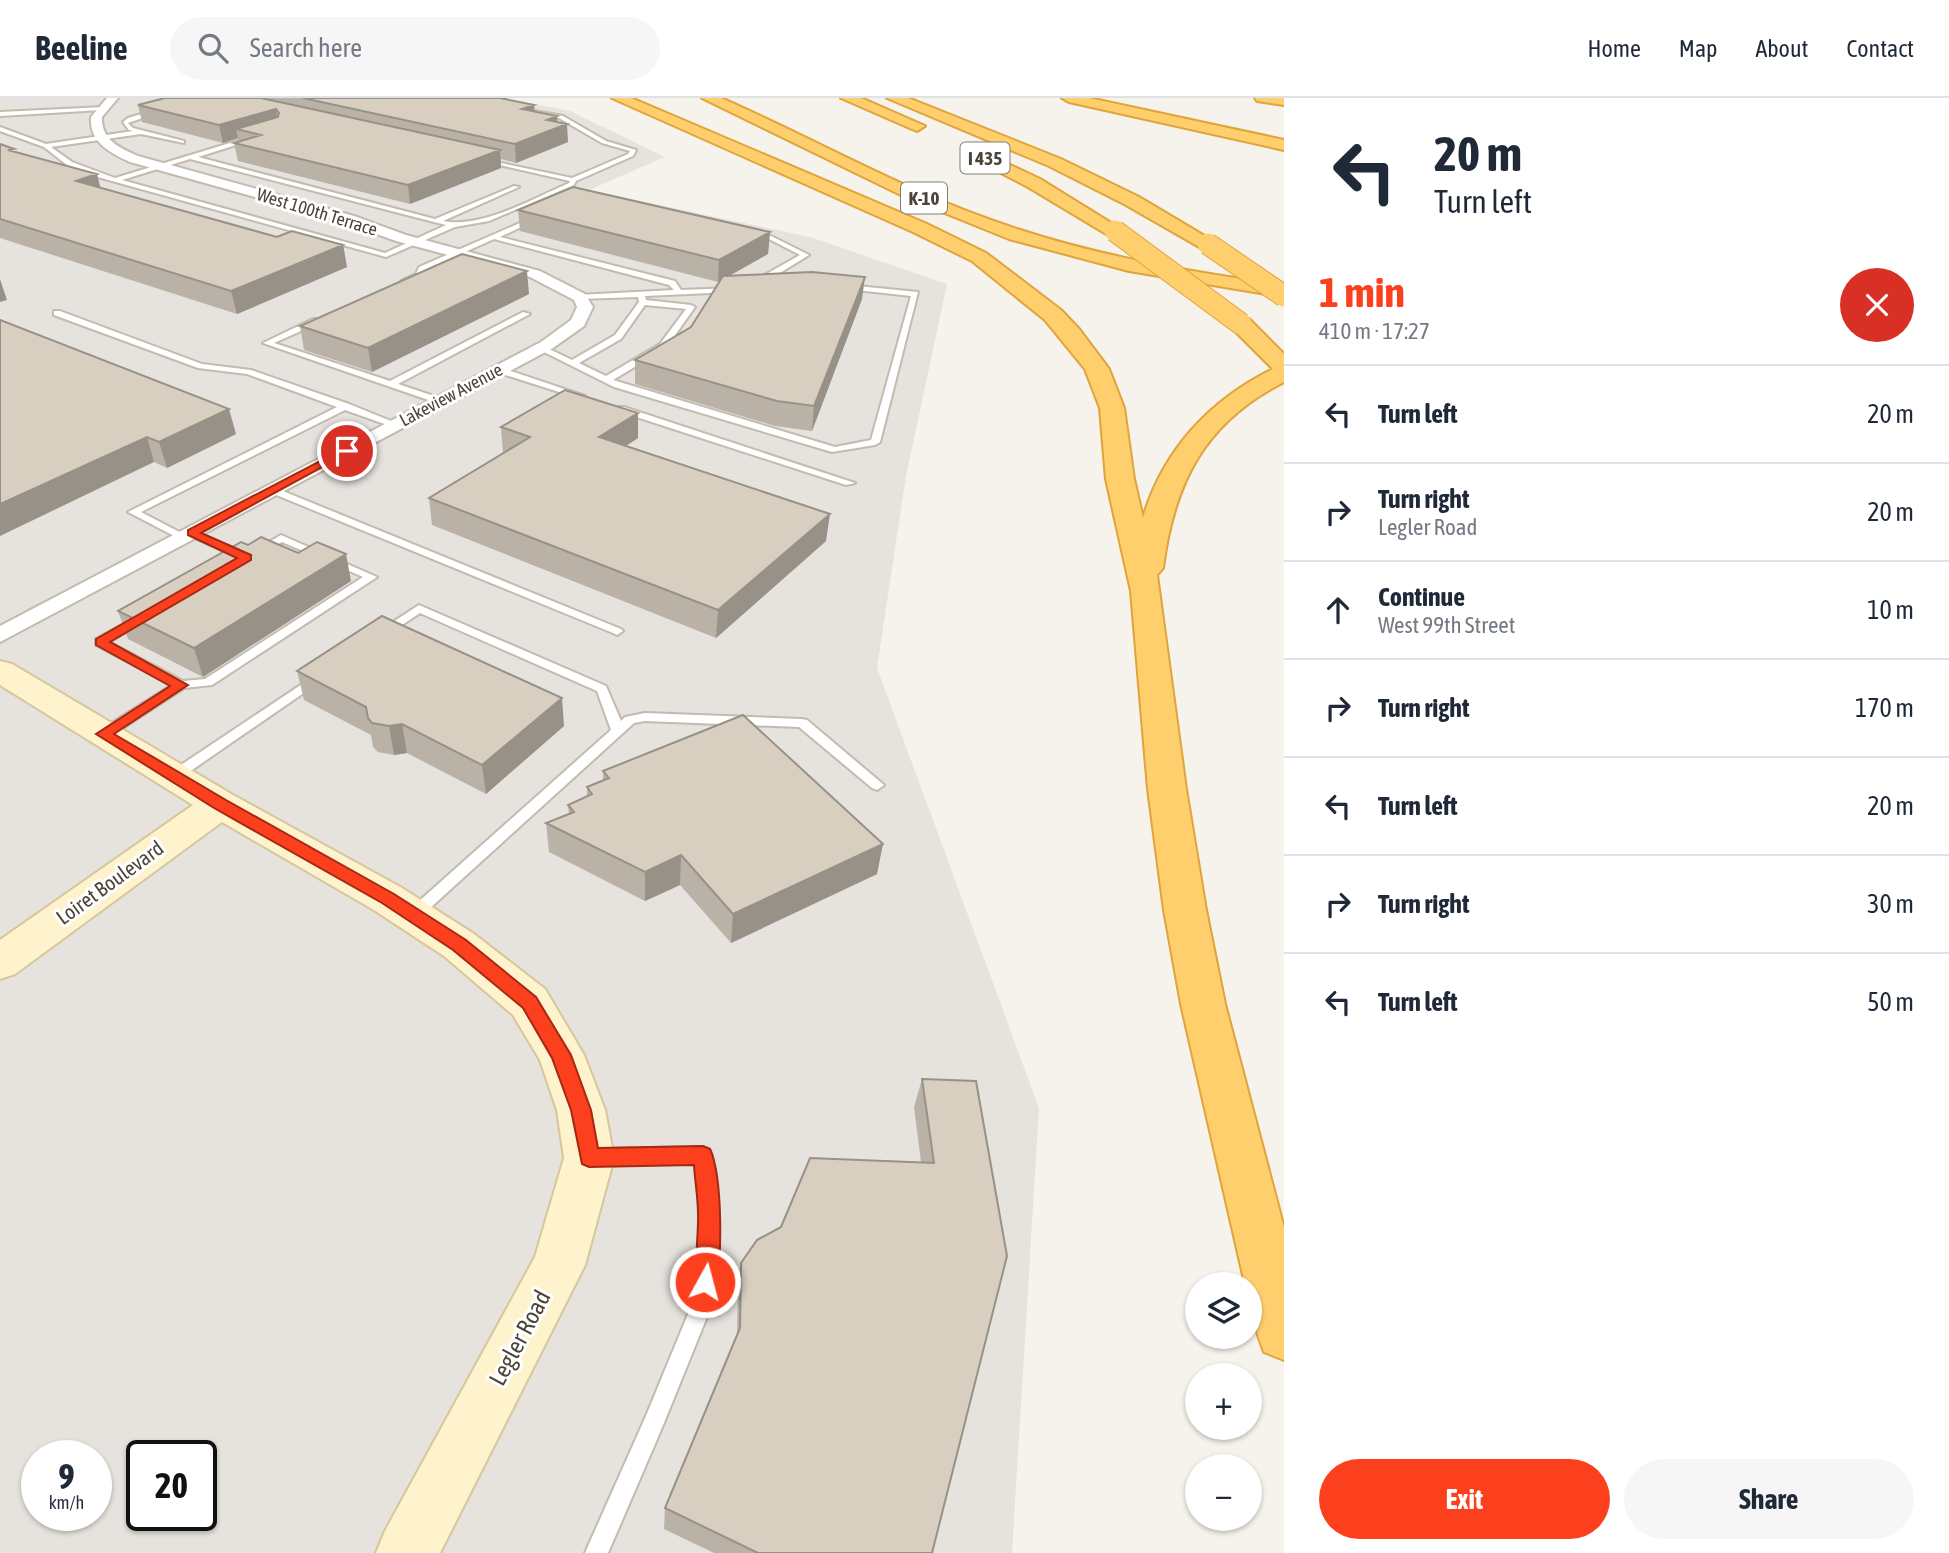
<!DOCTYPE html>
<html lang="en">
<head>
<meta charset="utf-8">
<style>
  :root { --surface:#fff; --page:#f6f6f7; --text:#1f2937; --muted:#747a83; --line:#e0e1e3; --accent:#fc3f1d }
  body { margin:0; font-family:"Asap Condensed",sans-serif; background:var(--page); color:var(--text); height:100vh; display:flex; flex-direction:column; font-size:26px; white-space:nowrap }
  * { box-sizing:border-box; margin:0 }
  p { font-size:23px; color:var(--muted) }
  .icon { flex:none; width:38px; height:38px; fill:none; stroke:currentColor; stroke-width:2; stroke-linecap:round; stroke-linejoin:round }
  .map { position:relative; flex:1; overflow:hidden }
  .sheet { display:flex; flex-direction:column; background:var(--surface); width:665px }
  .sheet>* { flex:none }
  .top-card { background:#fff; color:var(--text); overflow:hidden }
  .controls { position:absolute; left:1185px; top:1174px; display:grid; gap:14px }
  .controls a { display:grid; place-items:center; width:77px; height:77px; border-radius:50%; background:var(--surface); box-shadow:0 2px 5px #0004; font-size:35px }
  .speed { position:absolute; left:21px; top:1342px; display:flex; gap:14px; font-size:35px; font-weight:700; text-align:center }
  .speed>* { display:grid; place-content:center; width:91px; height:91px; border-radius:50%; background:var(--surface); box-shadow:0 2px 5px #0004; line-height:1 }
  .speed small { font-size:18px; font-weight:400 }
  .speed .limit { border:4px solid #111; border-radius:10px; background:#fff; color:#111 }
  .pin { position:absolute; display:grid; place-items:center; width:60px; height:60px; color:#fff; margin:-30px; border:4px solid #fff; border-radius:50%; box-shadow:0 2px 7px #0007 }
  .me { position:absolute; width:77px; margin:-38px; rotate:7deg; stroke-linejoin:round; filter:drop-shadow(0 0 5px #0008) }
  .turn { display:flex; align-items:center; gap:24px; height:147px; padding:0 35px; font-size:32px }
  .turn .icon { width:91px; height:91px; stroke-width:2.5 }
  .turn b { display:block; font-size:49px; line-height:60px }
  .round { display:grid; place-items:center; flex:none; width:74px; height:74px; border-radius:37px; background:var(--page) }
  .head { display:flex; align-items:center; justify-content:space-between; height:119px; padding:0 35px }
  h1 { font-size:42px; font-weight:700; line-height:52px; color:var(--accent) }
  .button { display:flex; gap:14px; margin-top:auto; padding:14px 35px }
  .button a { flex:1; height:80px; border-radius:42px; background:var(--accent); color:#fff; font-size:28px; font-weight:700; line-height:80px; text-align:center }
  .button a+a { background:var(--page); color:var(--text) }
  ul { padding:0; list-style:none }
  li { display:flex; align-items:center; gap:21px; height:98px; padding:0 35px; border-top:2px solid var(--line) }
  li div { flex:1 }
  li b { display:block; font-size:26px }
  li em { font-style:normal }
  header { display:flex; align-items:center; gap:42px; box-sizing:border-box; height:98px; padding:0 35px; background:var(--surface); border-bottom:2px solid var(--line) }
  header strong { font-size:33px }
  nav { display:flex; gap:38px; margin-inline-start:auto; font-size:24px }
  .search { width:490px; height:63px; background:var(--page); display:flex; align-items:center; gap:18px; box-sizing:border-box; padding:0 24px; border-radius:38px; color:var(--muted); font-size:26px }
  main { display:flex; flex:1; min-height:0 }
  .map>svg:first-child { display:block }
</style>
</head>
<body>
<header>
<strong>Beeline</strong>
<div class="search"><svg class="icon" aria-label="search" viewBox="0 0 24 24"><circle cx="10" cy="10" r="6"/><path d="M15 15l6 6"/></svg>Search here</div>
<nav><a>Home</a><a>Map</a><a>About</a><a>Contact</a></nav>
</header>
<main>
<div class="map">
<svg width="1284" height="1455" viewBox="0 0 1284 1455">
  <rect width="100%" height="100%" fill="#f6f3ec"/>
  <path fill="#e6e2dd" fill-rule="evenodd" d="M0,0H506L570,13L665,59L589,92L810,139L947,186L906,378L877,570L1039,1010L1012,1455H0ZM37,1358H96V1418H37ZM142,1358H201V1418H142Z"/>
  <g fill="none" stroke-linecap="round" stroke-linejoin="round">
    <defs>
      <path id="lane" d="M104,9L102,12L0,18V14Z
        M158,11L160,14L128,25L133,30L184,43V45L141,36L51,49L72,64L115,80L253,38L255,41L198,59L435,121L514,88L519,89L443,123C481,131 534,100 569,85L570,83L482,63V61L572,80L628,56L630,53L602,45L559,20L523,13V11L563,18L606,43L636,52L633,58L576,83L574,87L489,123L455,129L386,159L94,78L67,67L44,49L0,33V29L46,46L133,33L129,32L123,24L128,20ZM190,61L434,124L446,127L385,155L122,82Z
        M536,118L538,121L500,139L675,183L681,192L732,190L736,192L732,194L645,198L646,202L691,207L695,209L666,250L613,282L835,349L871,342L911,198L847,191L843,189L847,187L918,194L880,344L875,347L832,354L614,289L536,250L543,248L572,262L615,237L639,204L638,199L580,201L576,199L577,197L674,192L669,187L494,141L425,172L422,179L405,185L401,183L416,176L419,169ZM645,207L686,211L660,246L606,278L579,265L621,241Z
        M751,132L769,137L809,157L762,186H756V182L800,157L765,139L749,135Z
        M54,213H60L202,266L251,272L349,306L401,327L393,329L345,312L141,414L189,439L188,441H180L128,414L337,309L247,276L198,270L54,217Z
        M523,214L530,216L398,286L443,301V305L440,306L263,245L313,221H319V225L274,245L390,283Z
        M496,270H502L585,298L578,300L496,274Z
        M618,309H624L855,385L846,387L618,313Z
        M273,389L621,531L623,533L617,537L613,535L269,394V390Z
        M192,432L250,457L251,459L246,462L242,461L188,437L187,435Z
        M281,437L377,479L212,587L184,590L109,639H99L98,636L99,633L172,587L96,547V541L135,520H143V524L109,544L183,583L205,581L363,479L282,444L261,456L257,457L252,454Z
        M419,507L606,588L621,623L625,619L645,615L802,621L807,622L884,687L877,692L872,690L799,629L645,623L634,625L418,821H408L405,817L408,813L611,632L597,593L420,515L387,537H379V533Z
        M317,576L321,577L323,580L321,583L179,681H169L167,678L169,675Z
        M703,1049L709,1051L712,1057L718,1115L719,1160L711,1209L661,1332L608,1455H585L646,1318L691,1209L699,1160L700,1115L695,1065L596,1067L590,1065L587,1059L590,1053L596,1051Z"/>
      <path id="street" d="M107,0H118L102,19C101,42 120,50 138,58L354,118L406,137L540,173L585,196L593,209L584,228L553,250L0,544V528L541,244L571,222L577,209L574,202L530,179L396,143L344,124L130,64C110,55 89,44 91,19Z"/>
      <path id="secondary" d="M0,563L12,566L233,697L402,790L474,836L545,891L584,957L605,1012L614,1060L585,1167L440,1455H376L385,1433L535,1159L564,1060L557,1012L540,962L513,917L444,858L374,812L222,724L15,876L0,881V842L193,707L0,587Z"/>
      <path id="highway" d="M612,0H631L927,126L986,155L1061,212L1079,231L1109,271L1124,310L1134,381L1143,420C1163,352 1210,302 1273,271L1233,231L1230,226L1233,221H1249L1284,256V284C1205,324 1174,384 1163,470L1157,477L1186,691L1206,812L1225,906L1284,1130V1262L1264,1254C1255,1232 1250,1211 1250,1186H1245L1181,906L1164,812L1148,691L1131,493L1106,381L1100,310L1085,271L1045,222L972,163L913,134Z
        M702,0H721C810,39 896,88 988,121C1084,156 1183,173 1284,187V199L1129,173L1009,141L905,99Z
        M841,0H861L925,28L917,33L912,31Z
        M887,0H908L1061,61L1139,99L1218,146L1208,152L1201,150L1126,107L1049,68Z
        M1062,0H1089L1284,42V52L1069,4Z
        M1255,0H1284V7L1257,3Z
        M972,49L1040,81L1124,133L1122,137H1108L1028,89L966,57L964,54L966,51Z"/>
    </defs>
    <use href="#lane" stroke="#c2bbae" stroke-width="4"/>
    <use href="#street" stroke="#c2bbae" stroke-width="4"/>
    <use href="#secondary" stroke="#d6c79b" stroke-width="4"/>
    <use href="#highway" stroke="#e0a43c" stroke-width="4"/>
    <use href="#lane" fill="#fff" fill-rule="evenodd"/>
    <use href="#street" fill="#fff" fill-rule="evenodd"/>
    <use href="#secondary" fill="#fff3cd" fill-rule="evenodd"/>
    <use href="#highway" fill="#ffcf6e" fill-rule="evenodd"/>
    <defs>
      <path id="highway-bridge" d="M1115,133L1241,226
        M1208,146L1284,198"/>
    </defs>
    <use href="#highway-bridge" stroke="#e0a43c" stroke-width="23" stroke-linecap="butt"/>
    <use href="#highway-bridge" stroke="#ffcf6e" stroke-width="21"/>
  </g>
  <path fill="#bab2a6" d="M165,0H500L534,7L535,14L558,24L568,44L516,65L501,61V70L410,106L238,63L234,45L239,44L238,40L223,45L142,24L138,7Z
    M0,46L15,54L101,90L277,139L343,147L347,169L237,216L0,140Z
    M518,112L770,134L768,156L729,178L862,201L812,333L775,328L635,286V262L691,229L720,183L718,184L520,133Z
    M529,196L372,274L304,252L300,228Z
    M0,222L236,336L167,370L154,364Z
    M501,329L638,340L625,348L826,443L716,540L432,427L429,400L503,355Z
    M248,447L351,483L203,579L128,541L118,513Z
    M297,573L564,628L486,696L407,655L394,657L378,654L373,649L371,637L304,602Z
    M603,673L877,776L731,845L680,787L645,803L549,754L546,725L569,716L568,707L587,699V689L603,682Z
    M922,981L976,983L932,1455H714L664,1431L665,1410L737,1237L738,1191L741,1165L921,1064L914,1009Z"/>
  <path fill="#979187" d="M534,7L535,24L522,11Z
    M276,11L279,29L236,31L238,40L223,45L219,27Z
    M557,18L558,30L567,26L568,44L516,65L515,46L547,22Z
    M500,52L501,70L410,106L408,87Z
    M97,76L102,96L76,83Z
    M770,134L768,156L718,184L719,162Z
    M343,147L347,169L237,216L231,193Z
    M527,173L529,196L372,274L368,250Z
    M865,179L862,201L812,333L814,308Z
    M0,181L7,202L0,204Z
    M229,311L236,336L167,370L159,344Z
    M638,315V340L600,365L599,339Z
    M147,339L154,364L0,438V406Z
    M830,416L826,443L716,540L718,512Z
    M346,456L351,483L203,579L194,550Z
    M562,600L564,628L486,696L482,667Z
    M402,626L407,655L394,657L389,628Z
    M883,746L877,776L731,845L733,816Z
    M681,757L680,787L645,803V774Z"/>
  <path fill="#d8cfc1" stroke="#979187" stroke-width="2" d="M165,0H261L500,52L408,87L234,45L261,37L236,31L278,19L279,15L276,11L219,27L138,7Z
    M303,0H500L534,7L522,11L557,18L547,22L567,26L515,46Z
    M0,46L14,51L8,52L97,76L76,83L277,139L292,133L343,147L231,193L0,121Z
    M573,89L770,134L719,162L518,112Z
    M462,156L527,173L368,250L300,228Z
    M812,174L865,179L814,308L777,303L635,262L691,229L723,178Z
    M0,222L229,311L159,344L147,339L0,406Z
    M565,292L638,315L599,339L830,416L718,512L429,400L530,339L501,329Z
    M261,439L298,455L317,444L346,456L194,550L118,513L241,444L248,447Z
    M382,518L562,600L482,667L402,626L389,628L372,625L368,620L366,609L297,573Z
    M743,617L883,746L733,816L681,757L645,774L546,725L574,714L568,707L592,696L587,689L609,680L603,673Z
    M922,981L976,983L1007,1158L932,1455H758L665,1410L740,1230L741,1165L757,1142L781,1129L810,1060L934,1065Z"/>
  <path fill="#fc3f1d" stroke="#a42913" stroke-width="2" d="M343,351L352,353L201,435L251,457V462L110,544L188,587L114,636L226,702L394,796L466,842L536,899L571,957L591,1012L598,1050L703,1048L710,1051C722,1077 724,1165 713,1192L705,1195L697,1192C693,1182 699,1132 698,1116C698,1100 695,1083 694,1067L589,1069L582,1066L571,1012L552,960L523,910L453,852L382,805L214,710L96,636L170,588L96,547V541L237,460L188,437V432Z"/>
  <g text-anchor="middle" stroke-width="6" stroke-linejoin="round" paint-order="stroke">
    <g font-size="18" fill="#4b4439" stroke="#fff">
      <text transform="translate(317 114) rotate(17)" y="6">West 100th Terrace</text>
      <text transform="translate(451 297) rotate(-28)" y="6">Lakeview Avenue</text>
    </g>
    <g fill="#fff" stroke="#817c74" stroke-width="2">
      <rect x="960.5" y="44.5" width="49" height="31" rx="5"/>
      <rect x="901" y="84.5" width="46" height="31" rx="5"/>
    </g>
    <g font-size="19" font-weight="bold" fill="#4b4439">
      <text x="985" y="67">I 435</text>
      <text x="924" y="107">K-10</text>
    </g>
    <g font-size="21" fill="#4b4439" stroke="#fff">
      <text transform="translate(110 785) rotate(-36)" y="7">Loiret Boulevard</text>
    </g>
    <g font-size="24" fill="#4b4439" stroke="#fff">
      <text transform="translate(520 1240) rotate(-62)" y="8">Legler Road</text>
    </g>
  </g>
</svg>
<div class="controls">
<a><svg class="icon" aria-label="layers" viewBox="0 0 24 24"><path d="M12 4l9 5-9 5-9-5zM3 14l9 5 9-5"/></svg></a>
<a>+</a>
<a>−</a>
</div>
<div class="speed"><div>9<small>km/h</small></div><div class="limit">20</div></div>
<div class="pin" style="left:347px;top:353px;background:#d93025"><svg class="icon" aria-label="arrive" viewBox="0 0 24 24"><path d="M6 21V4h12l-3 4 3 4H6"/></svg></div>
<svg class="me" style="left:705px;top:1184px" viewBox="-20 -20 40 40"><circle r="17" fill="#fc3f1d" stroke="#fff" stroke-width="3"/><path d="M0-11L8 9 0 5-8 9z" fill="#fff"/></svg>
</div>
<section class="sheet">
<div class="top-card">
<div class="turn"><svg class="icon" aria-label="left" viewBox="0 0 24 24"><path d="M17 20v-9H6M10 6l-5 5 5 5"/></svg><div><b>20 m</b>Turn left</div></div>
</div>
<div class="head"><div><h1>1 min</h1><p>410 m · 17:27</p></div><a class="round" style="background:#d93025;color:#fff"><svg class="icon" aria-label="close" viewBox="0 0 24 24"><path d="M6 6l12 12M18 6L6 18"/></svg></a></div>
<ul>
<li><svg class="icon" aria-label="left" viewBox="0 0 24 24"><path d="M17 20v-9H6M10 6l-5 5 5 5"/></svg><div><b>Turn left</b></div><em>20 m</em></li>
<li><svg class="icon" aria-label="right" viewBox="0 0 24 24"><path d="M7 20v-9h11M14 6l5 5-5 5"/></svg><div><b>Turn right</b><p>Legler Road</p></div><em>20 m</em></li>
<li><svg class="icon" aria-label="ahead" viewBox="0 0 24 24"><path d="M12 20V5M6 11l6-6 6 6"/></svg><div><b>Continue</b><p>West 99th Street</p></div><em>10 m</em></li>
<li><svg class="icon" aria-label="right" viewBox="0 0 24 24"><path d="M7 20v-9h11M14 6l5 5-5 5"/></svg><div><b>Turn right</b></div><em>170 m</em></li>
<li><svg class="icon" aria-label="left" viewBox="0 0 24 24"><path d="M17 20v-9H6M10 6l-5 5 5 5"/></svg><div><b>Turn left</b></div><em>20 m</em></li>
<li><svg class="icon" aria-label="right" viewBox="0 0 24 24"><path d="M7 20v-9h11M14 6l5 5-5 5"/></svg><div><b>Turn right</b></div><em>30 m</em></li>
<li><svg class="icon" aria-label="left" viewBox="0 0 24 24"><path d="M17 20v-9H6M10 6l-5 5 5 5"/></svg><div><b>Turn left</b></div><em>50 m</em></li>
</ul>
<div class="button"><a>Exit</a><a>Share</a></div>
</section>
</main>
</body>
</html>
